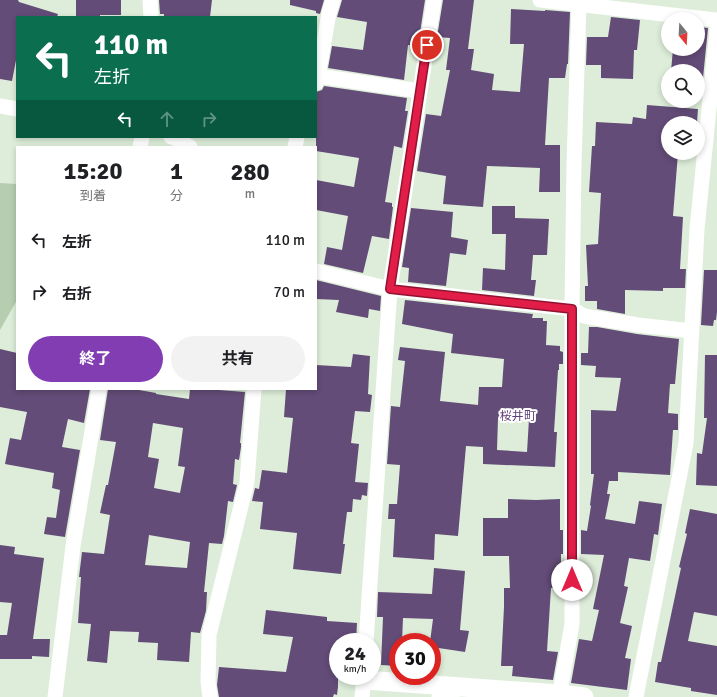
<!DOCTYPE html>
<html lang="ja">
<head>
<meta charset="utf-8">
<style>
  :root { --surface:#fff; --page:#f2f2f2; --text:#202124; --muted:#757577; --accent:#813db1 }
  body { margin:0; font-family:Signika,"Noto Sans JP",sans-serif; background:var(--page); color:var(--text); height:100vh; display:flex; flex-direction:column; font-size:15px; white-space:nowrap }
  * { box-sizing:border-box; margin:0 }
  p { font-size:13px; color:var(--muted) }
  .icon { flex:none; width:22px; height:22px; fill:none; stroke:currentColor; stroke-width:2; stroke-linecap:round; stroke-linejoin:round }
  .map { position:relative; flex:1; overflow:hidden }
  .drawer { position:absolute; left:16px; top:146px; width:301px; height:244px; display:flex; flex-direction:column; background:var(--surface); border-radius:0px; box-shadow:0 2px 6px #0003 }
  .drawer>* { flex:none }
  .banner { position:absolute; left:16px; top:16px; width:301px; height:122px; border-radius:0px; box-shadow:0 2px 6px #0003; background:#0b6e4f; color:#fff; overflow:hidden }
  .needle { width:26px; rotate:162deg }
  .tools { position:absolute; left:661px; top:12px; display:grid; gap:8px }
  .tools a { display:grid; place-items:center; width:44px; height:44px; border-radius:50%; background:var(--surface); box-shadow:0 2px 6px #0003; font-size:20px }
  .speed { position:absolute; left:329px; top:633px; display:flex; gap:8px; font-size:20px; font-weight:700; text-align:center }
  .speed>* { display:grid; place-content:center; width:52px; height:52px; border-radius:50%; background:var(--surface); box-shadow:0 2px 6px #0003; line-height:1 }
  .speed small { font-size:10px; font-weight:400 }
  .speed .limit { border:6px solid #d22; background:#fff; color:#111 }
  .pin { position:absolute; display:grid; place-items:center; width:34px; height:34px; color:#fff; margin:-17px; border:2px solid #fff; border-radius:50%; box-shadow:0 1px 4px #0007 }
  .me { position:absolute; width:44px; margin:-22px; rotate:0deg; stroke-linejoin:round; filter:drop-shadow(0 0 3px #0008) }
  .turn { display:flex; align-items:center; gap:14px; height:84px; padding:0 12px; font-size:18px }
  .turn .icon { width:52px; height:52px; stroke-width:2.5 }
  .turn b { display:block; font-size:28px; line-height:34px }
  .lanes { display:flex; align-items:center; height:38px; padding:0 12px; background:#0003; justify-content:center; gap:20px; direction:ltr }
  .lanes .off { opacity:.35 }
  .eta { display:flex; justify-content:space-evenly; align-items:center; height:68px; text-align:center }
  .eta b { font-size:24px; font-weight:700; line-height:28px }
  .cta { display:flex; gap:8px; margin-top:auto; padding:8px 12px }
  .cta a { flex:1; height:46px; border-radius:24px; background:var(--accent); color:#fff; font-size:16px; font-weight:700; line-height:46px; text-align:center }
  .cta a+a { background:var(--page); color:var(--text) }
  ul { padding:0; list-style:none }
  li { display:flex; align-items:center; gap:12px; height:52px; padding:0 12px }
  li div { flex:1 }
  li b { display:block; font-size:15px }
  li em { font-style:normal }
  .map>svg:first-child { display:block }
</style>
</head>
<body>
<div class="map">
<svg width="717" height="697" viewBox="0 0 717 697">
  <rect width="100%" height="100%" fill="#ddedd9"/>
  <path fill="#b6cdb0" d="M0,183L17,184V300L0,330Z"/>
  <path fill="#634c78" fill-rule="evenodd" d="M0,0H18L19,2L58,14L57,17H17V55L12,81L0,79Z
    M76,0H121V15H100V17H76Z
    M159,0H212L210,17H164V14H160Z
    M290,0H324L320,14L316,13V11L290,5Z
    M342,0H425L418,46L408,45L404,80L328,68L332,46L363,50L367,22L337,17Z
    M443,0H474L468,49H474L471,70L494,74L492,90L520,92L524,44H510L511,9L545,11V10L570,12L568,64H567L565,78H549L545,145H560V192H539L540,168L487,166L483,207L443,204L446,176L417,171L426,114L441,116L450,70H446L450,38L437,37Z
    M611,17L640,20L637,50H634L633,79L601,78V65H586L587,37H608Z
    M698,27L708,28L703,78H698V71H671L673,49H698Z
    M324,86L407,98L405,111H408L402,148L394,146L385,202L392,203V207H393L389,239L372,236L363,273L324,264L327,247L342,250L348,216L316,210V180L354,187L359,158L316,151V92L322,90Z
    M647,105L698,109L697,123H668V153H678L673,216L683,217L680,269H686L685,288H663V291L625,290V314L597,309V301H585V286H588L586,245L598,244L601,193L589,192L592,146H595L596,122L632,124L633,117L646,119Z
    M492,206H515V218L549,219L547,255H533L531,280H536L534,296L482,290L483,268L505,270L506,234H492Z
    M411,208L453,212L451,237L468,240L466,255L450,253L446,286L408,282L409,268L402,267Z
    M704,270H717V312L716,320H714L713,326L701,325Z
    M316,280L381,296L380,311L369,309L368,318L336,312L339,300L316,299Z
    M405,300L533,314L532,318H543V321H547L546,345L560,346V351L563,352V364H559V370H558L554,432H557L555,467L483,464V447L466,446L458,536L435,534L434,560L393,557L395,519H388L389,504H397L400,465L387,464L391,406L400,407L405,361L398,360L400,347L445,352L440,401L478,405L479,387H502L504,359L451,353L453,334L402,324ZM498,418L529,419L527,452L497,450Z
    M589,327H597L637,334L679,339L675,384H670L668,413L678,414V430H673L670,475L618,472V481H609L607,494H610L605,519L635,524L639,501L662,504L658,535L654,534L650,561L629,558L624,586L628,587L620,623L632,626L625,658L631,659L627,690L571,683L579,639L592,641L599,610L593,609L604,555L581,554V530L587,531L591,506L590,505L594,474H591V410L616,411L621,378L595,377L596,366L581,365V353H588Z
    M0,349L17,353V389H90L84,423L68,419L62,447L80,450L65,537L44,534L47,517L56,518L60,490L52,488L54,473L5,464L10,438L21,440L27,412L0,407Z
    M353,354L370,356L368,394L372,395L370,412L355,411L351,443L359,444L355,482L368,483L367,496L362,495L361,500L353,499L352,512H347L343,544H345L341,574L293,569L297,533L260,529L263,502L252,501L255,488L259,489L262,470L287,473L293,418L284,417L286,389H316V365L351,367Z
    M705,355H717V486L696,485L697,453L702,454L707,418H704Z
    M108,389H139V390L156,393V394L189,399L190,389H206L245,392L240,443H241V447L239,460L235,459L233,484L237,485L233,502L228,501L224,536L222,544L209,543L204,592H207L206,611L200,633L191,632L189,662L157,660L158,643L138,642L139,632L110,631L107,663L87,661L91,624L78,623L81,577H79L82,552L104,554L110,515L100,513L106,485H108L116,442L100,440ZM153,423L183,428L178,466L185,467L180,493L154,488L159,459L148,457ZM149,535L190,542L187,568L145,565Z
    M508,499L536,500L560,499V530H563V554H561V583H556V588H551L547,651L558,652L553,680L512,676L513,666H501L504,607V588H510L509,556H483V518H508Z
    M690,509L717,514V616L694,612L688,641L717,646V695L691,691V688L655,682L658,662H661L681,568L679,567L687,534L685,533Z
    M0,545L15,547L14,554L44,558L33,639H50L49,657L32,656V659H0V635H7L12,603L0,602Z
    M434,568L465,571L460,630L469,631L465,652L432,647V642H430L433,619L403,618L402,642H398V666L381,665L383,617H377L378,592L432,594Z
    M266,610L327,617V621L357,623L356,642H338V687L337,695L334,694L333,697H219L217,685L219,667L286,672L293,637L263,634Z"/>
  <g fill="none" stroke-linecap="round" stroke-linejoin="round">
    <path stroke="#fff" stroke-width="15" d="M150,0L151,17
      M540,0L717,20
      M318,76L420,91
      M316,83L318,76L329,13L333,0
      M0,106L17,109
      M171,137L175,138L190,147
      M140,147L142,137
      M295,147L297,137
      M316,271L390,289L572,309L584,316L638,325L692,331
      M366,642L390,289L434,0
      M55,697L73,546L99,389
      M210,697L208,682L209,635L247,482L254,389
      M362,697L364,676
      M439,697L461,688
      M559,697L572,624V309L574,164L579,4
      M636,697L686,443L697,229L717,29"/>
    <path stroke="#fff" stroke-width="19" d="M364,680L559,694L584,697"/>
  </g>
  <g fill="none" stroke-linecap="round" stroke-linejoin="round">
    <defs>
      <path id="route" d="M427,45L390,289L572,309V580"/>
    </defs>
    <use href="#route" stroke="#92132f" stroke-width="10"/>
    <use href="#route" stroke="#e11d48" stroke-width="7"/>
  </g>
  <g text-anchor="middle" stroke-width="4" stroke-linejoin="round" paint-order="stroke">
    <g font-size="12" fill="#62427d" stroke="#fff">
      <text x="518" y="420">桜井町</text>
    </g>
  </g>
</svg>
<div class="tools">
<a><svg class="needle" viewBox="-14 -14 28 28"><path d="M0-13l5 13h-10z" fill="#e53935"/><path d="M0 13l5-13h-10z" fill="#757577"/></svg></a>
<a><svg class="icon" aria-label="search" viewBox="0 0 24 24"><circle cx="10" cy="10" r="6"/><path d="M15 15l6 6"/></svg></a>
<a><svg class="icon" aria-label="layers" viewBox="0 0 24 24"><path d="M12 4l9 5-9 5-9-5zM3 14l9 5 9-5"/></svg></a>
</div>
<div class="speed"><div>24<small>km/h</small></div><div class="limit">30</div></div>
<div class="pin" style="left:427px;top:45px;background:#d93025"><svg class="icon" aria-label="arrive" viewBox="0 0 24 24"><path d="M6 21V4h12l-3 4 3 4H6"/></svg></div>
<svg class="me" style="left:572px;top:580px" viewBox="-20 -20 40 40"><circle r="19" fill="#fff"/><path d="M0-13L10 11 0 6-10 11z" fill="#e11d48"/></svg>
<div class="banner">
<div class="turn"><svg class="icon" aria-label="left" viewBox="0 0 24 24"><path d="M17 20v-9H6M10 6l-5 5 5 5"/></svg><div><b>110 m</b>左折</div></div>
<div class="lanes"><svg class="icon" aria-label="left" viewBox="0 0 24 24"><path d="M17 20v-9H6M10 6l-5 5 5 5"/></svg><svg class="icon off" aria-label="ahead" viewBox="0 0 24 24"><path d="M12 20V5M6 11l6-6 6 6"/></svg><svg class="icon off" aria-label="right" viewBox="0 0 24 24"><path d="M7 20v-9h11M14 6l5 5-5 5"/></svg></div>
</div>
<section class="drawer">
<div class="eta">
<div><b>15:20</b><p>到着</p></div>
<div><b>1</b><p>分</p></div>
<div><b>280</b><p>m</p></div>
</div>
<ul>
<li><svg class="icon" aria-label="left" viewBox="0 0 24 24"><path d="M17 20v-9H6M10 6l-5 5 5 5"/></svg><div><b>左折</b></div><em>110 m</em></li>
<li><svg class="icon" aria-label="right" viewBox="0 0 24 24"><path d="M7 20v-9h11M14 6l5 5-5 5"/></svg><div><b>右折</b></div><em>70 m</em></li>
</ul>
<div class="cta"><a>終了</a><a>共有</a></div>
</section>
</div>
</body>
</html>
